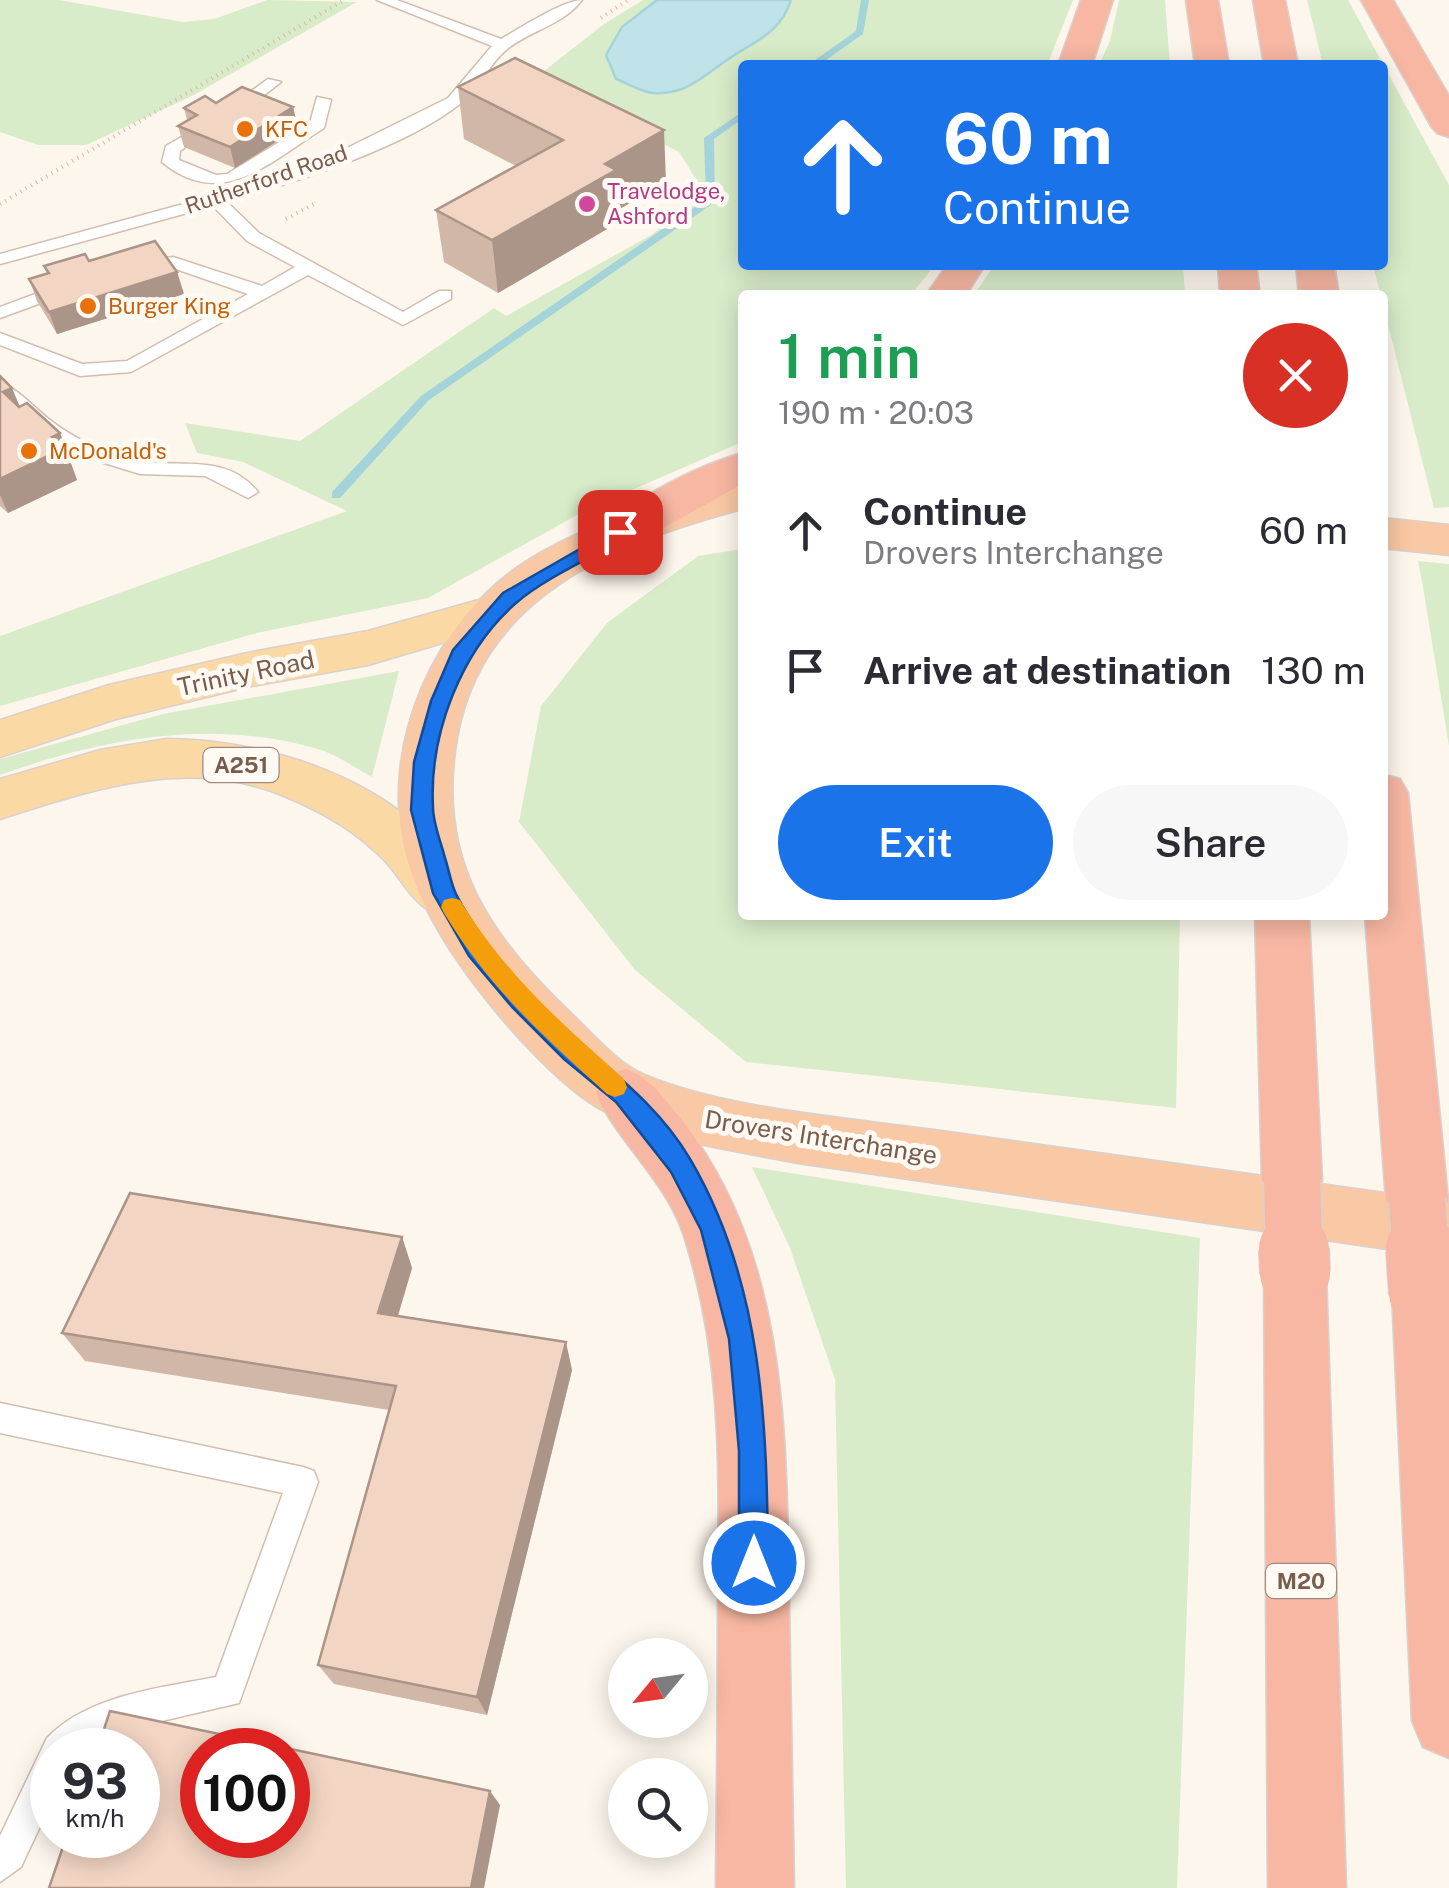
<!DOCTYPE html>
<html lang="en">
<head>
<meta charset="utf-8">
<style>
  :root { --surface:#fff; --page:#f7f7f7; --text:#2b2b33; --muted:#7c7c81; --accent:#1a73e8 }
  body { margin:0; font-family:"Public Sans",sans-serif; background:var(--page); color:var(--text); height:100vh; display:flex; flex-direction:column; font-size:38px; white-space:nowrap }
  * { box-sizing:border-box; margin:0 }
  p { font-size:32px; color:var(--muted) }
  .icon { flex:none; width:55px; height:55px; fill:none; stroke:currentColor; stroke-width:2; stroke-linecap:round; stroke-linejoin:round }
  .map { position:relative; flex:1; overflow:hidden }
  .sheet { position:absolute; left:738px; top:290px; width:650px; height:630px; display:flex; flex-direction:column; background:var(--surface); border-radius:10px; box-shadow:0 5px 25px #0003 }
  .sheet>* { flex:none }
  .hud { position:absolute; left:738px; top:60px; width:650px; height:210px; border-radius:10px; box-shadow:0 5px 25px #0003; background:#1a73e8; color:#fff; overflow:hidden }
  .needle { width:65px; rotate:241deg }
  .controls { position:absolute; left:608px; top:1638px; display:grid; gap:20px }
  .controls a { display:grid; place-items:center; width:100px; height:100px; border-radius:50%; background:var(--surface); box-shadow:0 5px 25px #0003; font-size:50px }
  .speed { position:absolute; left:30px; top:1728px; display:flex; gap:20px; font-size:50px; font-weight:700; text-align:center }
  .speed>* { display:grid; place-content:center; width:130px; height:130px; border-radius:50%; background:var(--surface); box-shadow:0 5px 25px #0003; line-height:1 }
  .speed small { font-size:25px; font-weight:400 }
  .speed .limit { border:15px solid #d22; background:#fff; color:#111 }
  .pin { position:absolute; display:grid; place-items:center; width:85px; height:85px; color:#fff; margin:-42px; border-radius:20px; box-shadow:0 5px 15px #0006 }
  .me { position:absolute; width:110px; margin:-55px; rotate:0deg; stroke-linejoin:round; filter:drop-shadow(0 0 8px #0008) }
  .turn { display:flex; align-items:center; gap:35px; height:210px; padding:0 40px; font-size:45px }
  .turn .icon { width:130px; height:130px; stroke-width:2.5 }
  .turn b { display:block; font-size:70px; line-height:85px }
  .round { display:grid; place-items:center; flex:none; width:105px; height:105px; border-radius:52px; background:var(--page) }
  .overview { display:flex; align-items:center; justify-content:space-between; height:170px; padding:0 40px }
  h1 { font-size:60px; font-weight:600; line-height:75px; color:#1e9e55 }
  .action { display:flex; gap:20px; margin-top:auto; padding:20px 40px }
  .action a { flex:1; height:115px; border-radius:60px; background:var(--accent); color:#fff; font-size:40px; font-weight:600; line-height:115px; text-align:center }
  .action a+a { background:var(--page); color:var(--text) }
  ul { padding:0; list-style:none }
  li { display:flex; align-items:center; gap:30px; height:140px; padding:0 40px }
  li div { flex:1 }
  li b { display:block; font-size:38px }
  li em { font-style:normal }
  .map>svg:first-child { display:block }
</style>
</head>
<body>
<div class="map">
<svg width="1449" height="1888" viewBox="0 0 1449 1888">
  <rect width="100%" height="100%" fill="#fdf6ec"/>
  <path fill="#d8ecc9" d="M0,0H59L183,22L214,19L267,0L357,2L192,96L86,145H38L0,132Z
    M643,0H1073L1047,65H742V265H935L911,295H742V442L586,510L428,598L257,633L0,706V636L347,511L243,462L197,453L185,423L300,441L494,308L506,316L651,235L706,195L679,152L586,105L544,71L604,24Z
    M1119,0H1165L1170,65H1099L1110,41Z
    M1307,0H1348L1449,185V507L1434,508L1373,265H1382V65H1323Z
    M994,265H1183L1185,295H974Z
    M742,549V915H1180L1176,1108L746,1062L635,970L519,822L541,706L607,623L698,556Z
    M1418,561L1449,564V746L1422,581Z
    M399,671L372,777C357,769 340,757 324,751C217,717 103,738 0,775V759L163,714Z
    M752,1167L1200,1238L1177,1888H846L835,1379L790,1248Z"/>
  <path fill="#bfe3e8" stroke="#a5d3da" stroke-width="2.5" d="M657,0H791C780,33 757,40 730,58C704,75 688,95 653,93C642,92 627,83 616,79L606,55L622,27Z"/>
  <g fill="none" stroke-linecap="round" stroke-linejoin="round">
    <path fill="#a5d3da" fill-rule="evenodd" d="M861,0H869L863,34L819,65H808L856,31Z
      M742,112V119L714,139L715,202L429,400L340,498H332V492L421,396L706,199L704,138Z"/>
    <defs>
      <path id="service" d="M377,0H397L501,39C520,28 564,0 582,0C562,26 530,30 506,50C488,65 480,88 461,103C405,148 297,181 227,202L259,233L403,312L439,291H451V299L403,325L308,275L131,372L80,376L0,345V333L82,364L127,361L248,294L173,268L132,270V262L173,257L262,286L295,267L247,241L213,206L0,264V254L220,194L331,156L448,98L492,46Z
        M268,79L281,82L240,114H228V108Z
        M317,97L331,100L324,128C271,161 222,212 162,162L166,146L197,128L205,133L180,151L179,160L216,175L227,174L310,123Z
        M54,287L60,288V296L0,318V307Z
        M0,383C19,389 34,408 50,420C73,438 99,450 127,458C172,472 224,449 258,492L248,498L205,476L140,474L85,457L51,439L0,398Z
        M0,1403L303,1467L314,1471L318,1482L239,1703L136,1727L82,1750H52V1801L21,1867L0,1882V1836L47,1738C88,1695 160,1688 216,1677L283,1493L0,1433Z"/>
      <path id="primary" d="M493,596L510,601L516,612L510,623L368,665L252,686L116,719L0,757V720L109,685L252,652L368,631Z
        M167,739C280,740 415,787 471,893L463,908C450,912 439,916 427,909C411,899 399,876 386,862C359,833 321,811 284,796C189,756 93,789 0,819V779L100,750Z"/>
      <path id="trunk" d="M742,481V509C617,543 482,594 457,738C435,862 491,938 578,1020C598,1040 621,1066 647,1076C726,1109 848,1118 934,1130C1106,1154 1277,1178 1449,1202V1258L798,1163C736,1151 665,1142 608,1113C559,1090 490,1008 459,963C437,931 416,893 406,855C378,745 435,617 530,559C594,520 669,500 742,481Z
        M1382,518L1449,525V555L1382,548Z"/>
      <path id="motorway" d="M1081,0H1113L1092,65H1058Z
        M1186,0H1218L1229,65H1195Z
        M1253,0H1285L1298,65H1264Z
        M1361,0H1393L1449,96V137L1437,133L1431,126Z
        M947,265H985L966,295H926Z
        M1218,265H1256L1260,295H1220Z
        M1296,265H1334L1339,295H1299Z
        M742,453V484L658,531L642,536L626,531L620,521C637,493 710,462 742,453Z
        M1382,774L1400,779L1408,793L1448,1200L1439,1219L1417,1228L1395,1219L1386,1200L1365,915H1382Z
        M1255,915H1309L1322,1181L1313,1200L1292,1208L1271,1200L1262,1181Z
        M625,1069C651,1078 663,1097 680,1118C790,1255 786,1439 789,1606C791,1700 792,1794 794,1888H716C717,1791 718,1695 718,1598C719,1472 723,1358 684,1236C666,1181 620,1145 596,1094L604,1076Z
        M1295,1244L1317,1252L1326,1273L1346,1888H1268L1264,1273L1273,1252Z
        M1424,1263L1446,1272L1449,1278V1758L1423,1747L1412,1721L1392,1293L1402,1272Z"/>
    </defs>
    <use href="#service" stroke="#d1beb0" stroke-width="3"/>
    <use href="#primary" stroke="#dad1cd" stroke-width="3"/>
    <use href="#trunk" stroke="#dad1cd" stroke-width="3"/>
    <use href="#motorway" stroke="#dad1cd" stroke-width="3"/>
    <path stroke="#d9b8a5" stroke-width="4" stroke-dasharray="1 5" stroke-linecap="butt" d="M601,18L628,0
      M0,204L344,0
      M286,219L314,204"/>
    <use href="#service" fill="#fff" fill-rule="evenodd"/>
    <use href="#primary" fill="#fbd9a5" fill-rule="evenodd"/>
    <use href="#trunk" fill="#f9c8a4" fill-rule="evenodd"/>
    <use href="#motorway" fill="#f7b7a3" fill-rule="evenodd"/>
    <defs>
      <path id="motorway-bridge-far1" d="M1292,1181L1294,1252
        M1417,1200L1421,1252"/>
      <path id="motorway-bridge" d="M1294,1249L1295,1273
        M1421,1249L1424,1293"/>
    </defs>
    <use href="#motorway-bridge-far1" stroke="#dad1cd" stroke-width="59" stroke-linecap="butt"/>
    <use href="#motorway-bridge" stroke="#dad1cd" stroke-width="72" stroke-linecap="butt"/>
    <use href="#motorway-bridge-far1" stroke="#f7b7a3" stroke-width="56"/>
    <use href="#motorway-bridge" stroke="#f7b7a3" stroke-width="70"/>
  </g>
  <path fill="#d1b7a8" d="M458,87L666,182L618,210L619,222L498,293L444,262L436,210L516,166L464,139Z
    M216,103L293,107L298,128L235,168L184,147L178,126L187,120L184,108Z
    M89,261L177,272L184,294L57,334L37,301L29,279L47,274L44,266Z
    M0,376L20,406L60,433L77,480L8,513L0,506Z
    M402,1237L412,1268L398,1316L572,1370L487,1715L334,1684L318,1665L389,1410L85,1361L62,1333Z"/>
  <path fill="#aa9588" d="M293,107L298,128L235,168L230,147Z
    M664,130L666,182L618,210L619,222L498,293L492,240L605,164Z
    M177,272L184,294L57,334L49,312Z
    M12,388L25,419L3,392Z
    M60,433L77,480L8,513L0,495V479L52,437Z
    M402,1237L412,1268L390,1342L378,1313Z
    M566,1342L572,1370L487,1715L477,1697Z
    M490,1791L500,1805L484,1888H471Z"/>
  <path fill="#f3d5c3" stroke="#aa9588" stroke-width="2.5" fill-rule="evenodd" d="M515,58L664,130L605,164L616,170L492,240L436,210L563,140L458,87Z
    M242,87L293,107L230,147L178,126L197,115L184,108L205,96L216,103Z
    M155,241L177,272L49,312L29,279L49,273L44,266L85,254L89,261Z
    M0,376L12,388L3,392L19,407L27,403L60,433L52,437L64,448L0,479Z
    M130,1193L402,1237L378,1313L566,1342L477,1697L318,1665L396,1386L62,1333Z
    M110,1711L490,1791L471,1888H49L67,1835H138V1750H97ZM202,1750H288V1835H202Z"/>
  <path fill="#1a73e8" stroke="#114b97" stroke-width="2.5" d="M620,526L627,528V537C593,557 545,578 516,603C461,651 429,734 433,807C433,824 441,842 445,858C449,870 451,884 456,894C474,930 501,962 527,992C579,1051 650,1090 690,1159C763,1283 767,1424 768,1563L764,1573L754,1577L743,1573L739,1563V1451L729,1339L701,1230L671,1172L616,1102L564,1059L513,1008L469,956L433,893L411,810L414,762L431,701L453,650L503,593Z"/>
  <path fill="#f59e0b" d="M452,898L460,900C505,974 560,1022 624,1079L627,1087L624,1094L615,1097L607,1094C542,1035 490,989 444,913L441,907L444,900Z"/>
  <g fill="#e8710a" stroke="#fffaf3" stroke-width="4">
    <circle cx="245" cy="129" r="10"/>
    <circle cx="88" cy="306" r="10"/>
    <circle cx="29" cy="451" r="10"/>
  </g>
  <circle fill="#d1479c" stroke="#fffaf3" stroke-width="4" cx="587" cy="204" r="10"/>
  <g text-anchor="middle" stroke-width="10" stroke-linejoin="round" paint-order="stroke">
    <g font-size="22" fill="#c56008" stroke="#fffaf3" text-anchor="start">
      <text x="265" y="137">KFC</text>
      <text x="108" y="314">Burger King</text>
      <text x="49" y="459">McDonald's</text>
    </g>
    <g font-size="22" fill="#7a5c4d" stroke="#fffaf3">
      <text transform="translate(266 179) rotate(-19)" y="8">Rutherford Road</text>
    </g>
    <g font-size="22" fill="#b23c85" stroke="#fffaf3" text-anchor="start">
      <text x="607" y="199">Travelodge,<tspan x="607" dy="25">Ashford</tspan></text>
    </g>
    <g fill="#fffaf3" stroke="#a28b7f" stroke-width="2.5">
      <rect x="203.5" y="748" width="75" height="34" rx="8"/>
      <rect x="1266" y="1564" width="70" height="34" rx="8"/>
    </g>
    <g font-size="22" font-weight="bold" fill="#7a5c4d">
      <text x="241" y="773">A251</text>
      <text x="1301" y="1589">M20</text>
    </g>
    <g font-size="25" fill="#7a5c4d" stroke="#fffaf3">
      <text transform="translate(246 673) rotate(-12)" y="9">Trinity Road</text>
      <text transform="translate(821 1137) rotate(9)" y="9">Drovers Interchange</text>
    </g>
  </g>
</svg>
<div class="controls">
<a><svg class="needle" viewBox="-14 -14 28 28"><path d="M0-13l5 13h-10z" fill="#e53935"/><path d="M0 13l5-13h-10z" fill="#7c7c81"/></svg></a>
<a><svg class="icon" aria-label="search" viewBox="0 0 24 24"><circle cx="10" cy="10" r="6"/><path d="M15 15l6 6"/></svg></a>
</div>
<div class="speed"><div>93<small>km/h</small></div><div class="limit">100</div></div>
<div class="pin" style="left:620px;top:532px;background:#d93025"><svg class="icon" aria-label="arrive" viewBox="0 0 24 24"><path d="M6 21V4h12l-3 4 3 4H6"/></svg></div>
<svg class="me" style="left:754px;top:1563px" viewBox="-20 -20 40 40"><circle r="17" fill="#1a73e8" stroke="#fff" stroke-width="3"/><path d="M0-11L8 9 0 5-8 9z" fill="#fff"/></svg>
<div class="hud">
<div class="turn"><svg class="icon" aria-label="ahead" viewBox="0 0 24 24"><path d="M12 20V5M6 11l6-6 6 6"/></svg><div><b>60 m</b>Continue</div></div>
</div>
<section class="sheet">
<div class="overview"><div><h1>1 min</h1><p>190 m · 20:03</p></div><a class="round" style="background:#d93025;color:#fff"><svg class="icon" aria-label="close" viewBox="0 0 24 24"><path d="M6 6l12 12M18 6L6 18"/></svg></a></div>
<ul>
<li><svg class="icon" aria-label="ahead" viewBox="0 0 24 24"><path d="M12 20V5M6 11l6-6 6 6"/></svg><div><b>Continue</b><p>Drovers Interchange</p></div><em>60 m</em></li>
<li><svg class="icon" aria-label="arrive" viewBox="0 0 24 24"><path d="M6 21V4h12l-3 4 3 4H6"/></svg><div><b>Arrive at destination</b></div><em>130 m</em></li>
</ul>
<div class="action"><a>Exit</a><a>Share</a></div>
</section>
</div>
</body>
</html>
